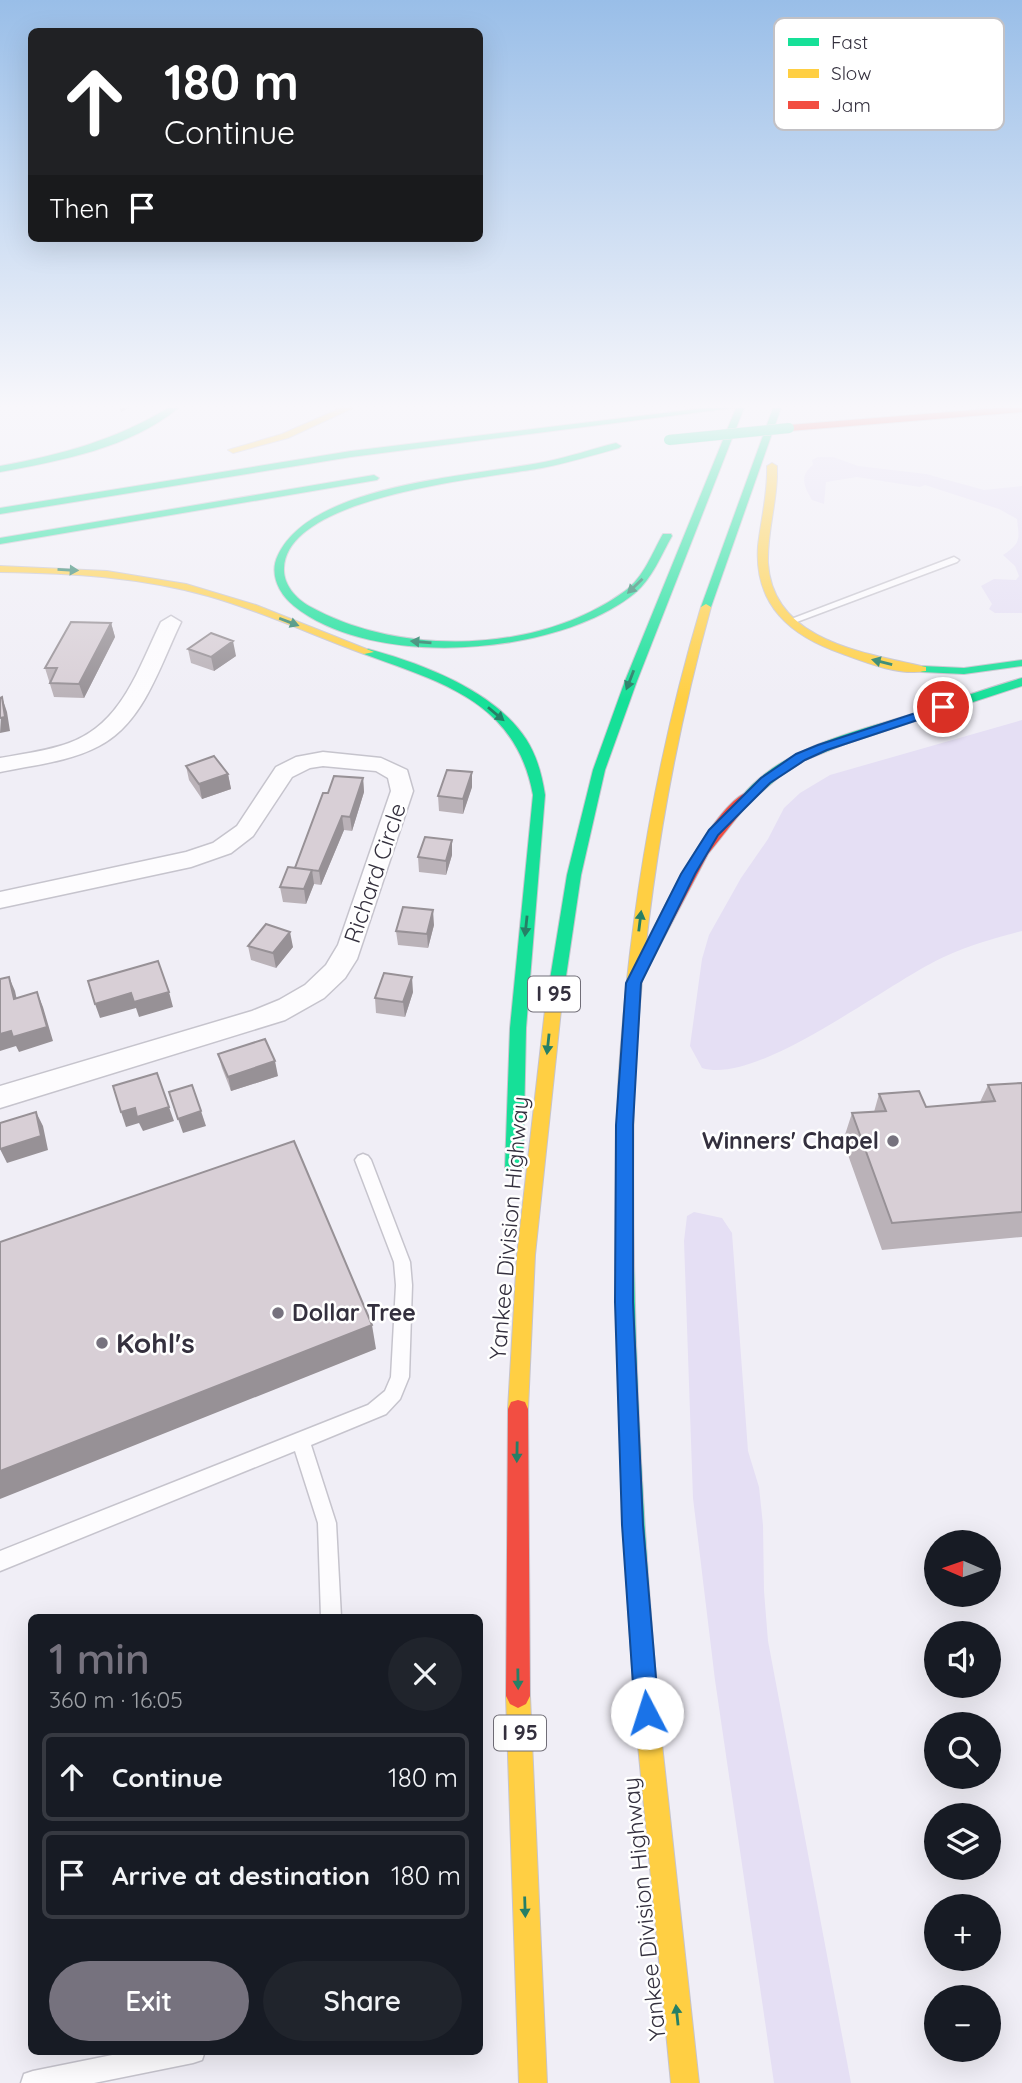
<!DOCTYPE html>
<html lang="en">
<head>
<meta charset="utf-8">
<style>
  :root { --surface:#171b24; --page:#20242c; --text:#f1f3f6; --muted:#9ea1a6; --line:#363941; --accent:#76727e }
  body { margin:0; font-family:Quicksand,sans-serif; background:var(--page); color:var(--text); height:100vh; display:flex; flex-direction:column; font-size:26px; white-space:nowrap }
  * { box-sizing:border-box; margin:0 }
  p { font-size:23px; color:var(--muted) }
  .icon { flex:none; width:38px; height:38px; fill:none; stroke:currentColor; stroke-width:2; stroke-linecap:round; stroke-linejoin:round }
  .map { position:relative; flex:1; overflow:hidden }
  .sheet { position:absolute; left:28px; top:1614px; width:455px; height:441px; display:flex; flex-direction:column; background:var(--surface); border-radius:10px; box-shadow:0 7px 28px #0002 }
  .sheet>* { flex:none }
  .top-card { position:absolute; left:28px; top:28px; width:455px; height:214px; border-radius:10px; box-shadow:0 7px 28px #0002; background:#202124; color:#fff; overflow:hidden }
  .needle { width:46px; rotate:272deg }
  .tools { position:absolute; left:924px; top:1530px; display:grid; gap:14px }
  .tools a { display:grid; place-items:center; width:77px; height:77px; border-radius:50%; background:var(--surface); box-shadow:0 7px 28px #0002; font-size:35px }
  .pin { position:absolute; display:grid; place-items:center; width:60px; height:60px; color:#fff; margin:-30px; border:4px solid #fff; border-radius:50%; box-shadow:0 2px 7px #0007 }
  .me { position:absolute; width:77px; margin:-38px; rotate:355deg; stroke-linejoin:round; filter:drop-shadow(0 0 5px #0008) }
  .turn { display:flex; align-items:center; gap:24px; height:147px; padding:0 21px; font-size:32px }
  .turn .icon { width:91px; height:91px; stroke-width:2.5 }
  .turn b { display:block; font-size:49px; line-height:60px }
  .then { display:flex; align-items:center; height:66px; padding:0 21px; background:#0003; gap:14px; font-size:26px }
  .round { display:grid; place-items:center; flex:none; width:74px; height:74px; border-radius:37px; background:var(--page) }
  .overview { display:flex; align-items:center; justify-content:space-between; height:119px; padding:0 21px }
  h1 { font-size:42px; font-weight:600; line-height:52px; color:var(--accent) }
  .button { display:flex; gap:14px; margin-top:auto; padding:14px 21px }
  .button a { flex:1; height:80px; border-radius:42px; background:var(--accent); color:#fff; font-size:28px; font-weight:600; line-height:80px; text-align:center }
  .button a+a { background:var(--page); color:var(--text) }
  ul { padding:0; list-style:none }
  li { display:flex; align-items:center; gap:21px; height:88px; margin:0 14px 10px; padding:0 7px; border:4px solid var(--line); border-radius:10px }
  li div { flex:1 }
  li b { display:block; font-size:26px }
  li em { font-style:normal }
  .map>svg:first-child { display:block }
</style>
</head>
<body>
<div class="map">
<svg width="1022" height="2083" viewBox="0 0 1022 2083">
  <rect width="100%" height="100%" fill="#f0eef6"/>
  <path fill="#e5dff4" d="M818,457H833L858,466L926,474L984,490L1022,486V613H995L989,609L992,604L981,586L994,579L1016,580L1019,576L1015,566L1003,555C1022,542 1019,539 1017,519L999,509L925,485L920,487L857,477L826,482L824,504L812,500C804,486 799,476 813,465L812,460Z
    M1022,720V931C996,938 970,945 946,956C889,981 759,1086 702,1068L690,1046L702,959L709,935L741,878L768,839L784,808L800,793L830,775Z
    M694,1212L722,1218L732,1233L748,1451L759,1487L763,1525L764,1591L768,1641L851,2083H774L715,1680L693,1498L684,1241L687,1216Z"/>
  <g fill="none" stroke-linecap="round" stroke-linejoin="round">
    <defs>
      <path id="lane" d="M954,557L959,560L957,562L794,623L786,621Z
        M363,1154L368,1156L371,1160L410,1262L412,1285L409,1377L400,1399L386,1414L311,1445L336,1523L341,1617H321L318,1523L295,1451L0,1571V1551L368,1405L385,1391L391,1377L396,1285L394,1262L355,1160L358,1156Z
        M132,2051H205L202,2060L193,2063L94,2083H21L24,2074L33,2071Z"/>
      <path id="street" d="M171,616L181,622C160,665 144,723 99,746C69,762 33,765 0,772V758C23,754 47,751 69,743C122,724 138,669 161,622Z
        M323,752L381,758L407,770L413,791L357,959L345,978L324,998L285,1020L0,1108V1086L252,1011L279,1000L305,985L326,965L338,945L391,791L388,778L376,771L323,766L310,768L292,777L253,836L231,853L191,867L0,908V892L186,852L213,843L237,826L276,767L296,757Z"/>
      <path id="fast" d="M168,408H178C131,448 59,461 0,472V466C60,455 116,440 168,408Z
        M705,408H732L351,457L0,514V508L351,451Z
        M736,408H744L637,681L605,770L581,875L561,1010L553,1016L548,1014L545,1010L567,875L593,770L625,681Z
        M773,408H781L711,607L702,609L701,607Z
        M616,443L621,446L619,448C594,455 568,463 542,468C488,478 287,495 284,568C283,584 295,598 309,606C400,657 539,654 625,591C644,577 652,553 663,534H671L672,536C661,555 652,579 635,593C558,656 373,670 294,606C278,593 269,573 278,555C312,483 474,476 544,462C569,457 592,449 616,443Z
        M374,475L379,478L377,480L0,544V538Z
        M368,649C421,663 495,691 526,739C537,756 542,775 545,795L526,1028L523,1168L520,1173L514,1175L508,1173L505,1168L510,1028L533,795C516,702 443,683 364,654L362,652Z
        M1022,660V666L964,674L922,672L916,669L922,666L964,668Z
        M1022,678V686L845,744L805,760L779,777L753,799H743L742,796C784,745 860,731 919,712C953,700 987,688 1022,678Z
        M626,1081L632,1083L634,1087C630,1304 641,1519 661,1735L657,1743L649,1747L641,1743L637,1735C620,1519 612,1304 618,1087L620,1083Z"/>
      <path id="slow" d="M341,408H353L288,438L233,453L228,450L282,434Z
        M772,463L777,466V477C776,506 767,534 768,563C773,642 866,653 926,667V671C900,676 867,663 843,654C790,636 754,605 758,546C761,519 768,493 767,466Z
        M0,566L107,571L186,584L256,605L374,652L364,654C312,635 261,611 208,596C140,577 70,573 0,572Z
        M706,604L711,607C667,765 643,923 634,1087L632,1091H620L618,1087C628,923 654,765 701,607Z
        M553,1004L561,1010L535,1255L528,1409L525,1416L518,1418L511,1416L508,1409L517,1255L545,1010Z
        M518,1684L526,1688L530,1696L547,2083H519L506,1696L510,1688Z
        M649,1723L657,1727L661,1735L699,2083H671L637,1735L641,1727Z"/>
      <path id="jam" d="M999,408H1022V412L789,431L785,428L789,425Z
        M748,792L754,796L708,854L649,966H639L637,962C654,927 713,803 748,792Z
        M518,1400L525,1402L528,1409L530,1696L526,1704L518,1708L510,1704L506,1696L508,1409L511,1402Z"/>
    </defs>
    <use href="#lane" stroke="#c6c4cd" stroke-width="3"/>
    <use href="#street" stroke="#c6c4cd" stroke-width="3"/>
    <use href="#fast" stroke="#c6c4cd" stroke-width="2"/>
    <use href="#slow" stroke="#c6c4cd" stroke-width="2"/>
    <use href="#jam" stroke="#c6c4cd" stroke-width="2"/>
    <use href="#lane" fill="#fdfcfe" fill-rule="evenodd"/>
    <use href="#street" fill="#fdfcfe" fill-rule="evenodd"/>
    <use href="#fast" fill="#16e098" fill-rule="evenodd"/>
    <use href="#slow" fill="#ffcf43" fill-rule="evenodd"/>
    <use href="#jam" fill="#f24e42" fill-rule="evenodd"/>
    <defs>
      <path id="fast-bridge" d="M669,440L789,428"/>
    </defs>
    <use href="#fast-bridge" stroke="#cdcbd1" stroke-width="11" stroke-linecap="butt"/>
    <use href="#fast-bridge" stroke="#16e098" stroke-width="10"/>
  </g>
  <path fill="#bab2b8" d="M111,623L115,637L84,698L54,697L45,668Z
    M188,649L236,656L214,671L191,663Z
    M186,766L228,774L231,789L202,799L189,780Z
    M472,772V787L463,814L439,811L438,796Z
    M363,778L364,792L352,831L344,830L321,885L314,884L306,904L283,902L280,887L295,868L328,793Z
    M452,840V855L446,875L419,872L418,857Z
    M434,925L428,948L398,945L396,931Z
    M248,946L293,947L276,968L251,960Z
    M413,992L405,1017L376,1013L375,998Z
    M218,1054L278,1076L231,1091L222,1068Z
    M1022,1083V1237L882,1250L843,1141L852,1113L874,1112L879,1094L926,1107L980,1102L988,1085Z"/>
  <path fill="#979196" d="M120,408H129L121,412Z
    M111,623L115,637L84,698L79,684Z
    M233,641L236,656L214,671L211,657Z
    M2,697L7,712L10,731L0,733Z
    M472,772V787L463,814V799Z
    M228,774L231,789L202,799L199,784Z
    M363,778L364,792L352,831L350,817Z
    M342,816L344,830L321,885L319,871Z
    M452,840V855L446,875V861Z
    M312,870L314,884L306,904L304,889Z
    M433,910L434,925L428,948L427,934Z
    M290,932L293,947L276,968L273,953Z
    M9,977L15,991L20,1014L14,999Z
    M412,977L413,992L405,1017L403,1002Z
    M37,992L43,1007L53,1041L19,1052L16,1046L0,1051V1034Z
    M169,992L173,1007L139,1017L136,1008L100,1018L95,1004L131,993Z
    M275,1061L278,1076L231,1091L228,1077Z
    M169,1107L174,1121L143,1131L139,1123L126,1127L121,1112L135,1108Z
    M201,1111L206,1126L183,1133L178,1119Z
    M36,1112L43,1126L48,1150L7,1163L0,1149Z
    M372,1325L376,1349L0,1499V1471Z"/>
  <path fill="#d8cfd6" stroke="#979196" stroke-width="2" d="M71,622L111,623L79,684L50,683L57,668H45Z
    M211,633L233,641L211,657L188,649Z
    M2,697L5,717L0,718V698Z
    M214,756L228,774L199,784L186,766Z
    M447,770L472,772L463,799L438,796Z
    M334,776L363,778L350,817L342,816L319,871L295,868L323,793H328Z
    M425,837L452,840L446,861L418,857Z
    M288,867L312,870L304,889L280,887Z
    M403,907L433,910L427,934L396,931Z
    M266,924L290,932L273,953L248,946Z
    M158,961L169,992L134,1002L131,993L95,1004L88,981Z
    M384,973L412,977L403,1002L375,998Z
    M9,977L14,999L37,992L47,1027L13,1037L11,1031L0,1034V979Z
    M265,1039L275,1061L228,1077L218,1054Z
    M157,1073L169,1107L137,1117L135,1108L121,1112L113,1086Z
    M1022,1083V1212L892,1223L852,1113L886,1111L879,1094L919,1091L926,1107L995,1101L988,1085Z
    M192,1085L201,1111L178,1119L169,1092Z
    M36,1112L41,1136L0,1149V1123Z
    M294,1141L372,1325L0,1471V1242Z"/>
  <defs><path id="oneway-solid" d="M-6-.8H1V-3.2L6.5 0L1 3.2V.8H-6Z" transform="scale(1.75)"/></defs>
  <g fill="#267f66">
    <use href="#oneway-solid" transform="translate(68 570) rotate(3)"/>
    <use href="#oneway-solid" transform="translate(635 586) rotate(136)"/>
    <use href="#oneway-solid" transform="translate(289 622) rotate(21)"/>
    <use href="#oneway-solid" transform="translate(421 642) rotate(-175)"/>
    <use href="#oneway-solid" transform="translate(882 662) rotate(-166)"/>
    <use href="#oneway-solid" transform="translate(630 680) rotate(111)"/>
    <use href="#oneway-solid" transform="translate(496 714) rotate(40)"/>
    <use href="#oneway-solid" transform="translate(640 921) rotate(-83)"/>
    <use href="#oneway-solid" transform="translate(526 926) rotate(96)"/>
    <use href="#oneway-solid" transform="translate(548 1044) rotate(96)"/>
    <use href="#oneway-solid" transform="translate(517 1452) rotate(91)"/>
    <use href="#oneway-solid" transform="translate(518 1679) rotate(89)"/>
    <use href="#oneway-solid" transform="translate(525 1907) rotate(88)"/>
    <use href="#oneway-solid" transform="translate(677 2015) rotate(-96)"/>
  </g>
  <linearGradient id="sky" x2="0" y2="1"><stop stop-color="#99bee8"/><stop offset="0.58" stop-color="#f8f7fb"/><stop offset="1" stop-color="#f8f7fb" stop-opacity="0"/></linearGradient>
  <rect width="1022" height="700" fill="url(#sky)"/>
  <path fill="#1a73e8" stroke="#114b97" stroke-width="2" d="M943,704L949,707L948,710L827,750L805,760L770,783L718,835L695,874L641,983L633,1125V1302L643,1525L659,1713L655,1722L647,1725L639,1722L635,1713L622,1525L615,1302L616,1125L626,983L681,874L709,830L761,778L796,754L818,745Z"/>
  <g fill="#76727e" stroke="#fff" stroke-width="2.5">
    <circle cx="893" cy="1141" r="7"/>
    <circle cx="278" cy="1313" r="7"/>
    <circle cx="102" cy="1343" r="7"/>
  </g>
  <g text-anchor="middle" stroke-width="5" stroke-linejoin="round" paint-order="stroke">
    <g fill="#fff" stroke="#716e78" stroke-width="2">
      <rect x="528" y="976.5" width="52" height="35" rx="5"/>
      <rect x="494" y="1715.5" width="52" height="35" rx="5"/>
    </g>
    <g font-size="21" font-weight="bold" fill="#34303e">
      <text x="554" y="1001">I 95</text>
      <text x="520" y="1740">I 95</text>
    </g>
    <g font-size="23" fill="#34303e" stroke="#fff">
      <text transform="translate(375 873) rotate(-71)" y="8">Richard Circle</text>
      <text transform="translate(509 1228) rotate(-85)" y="8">Yankee Division Highway</text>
      <text transform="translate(644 1909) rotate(-96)" y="8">Yankee Division Highway</text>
    </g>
    <g font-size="23" font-weight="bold" fill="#34303e" stroke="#fff" text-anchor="end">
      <text x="879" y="1149">Winners' Chapel</text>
      <text x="292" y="1321" text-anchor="start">Dollar Tree</text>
    </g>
    <g font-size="28" font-weight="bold" fill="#34303e" stroke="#fff" text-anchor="start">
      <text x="116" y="1353">Kohl's</text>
    </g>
  </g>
  <rect x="774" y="18" width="230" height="112" rx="10" fill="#fff" stroke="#c2c1c5" stroke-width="2"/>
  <rect x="788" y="38" width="31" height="8" fill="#16e098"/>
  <rect x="788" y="69" width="31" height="9" fill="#ffcf43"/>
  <rect x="788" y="101" width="31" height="8" fill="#f24e42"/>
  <g font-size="19" fill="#34303e">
    <text x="831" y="49">Fast</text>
    <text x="831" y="80">Slow</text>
    <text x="831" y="112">Jam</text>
  </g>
</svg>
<div class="tools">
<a><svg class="needle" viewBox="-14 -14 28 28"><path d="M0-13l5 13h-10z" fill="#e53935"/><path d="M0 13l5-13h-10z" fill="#9ea1a6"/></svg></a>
<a><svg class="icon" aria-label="sound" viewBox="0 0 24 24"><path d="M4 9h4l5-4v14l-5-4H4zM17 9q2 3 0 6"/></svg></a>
<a><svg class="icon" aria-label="search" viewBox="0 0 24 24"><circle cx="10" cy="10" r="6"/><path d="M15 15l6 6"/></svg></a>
<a><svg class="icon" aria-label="layers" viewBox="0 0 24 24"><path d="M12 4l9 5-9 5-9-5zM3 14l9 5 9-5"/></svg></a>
<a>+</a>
<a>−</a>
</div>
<div class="pin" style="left:943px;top:707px;background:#d93025"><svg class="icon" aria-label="arrive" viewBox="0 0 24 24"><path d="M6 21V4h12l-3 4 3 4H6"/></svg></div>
<svg class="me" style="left:647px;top:1713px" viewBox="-20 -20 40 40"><circle r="19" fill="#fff"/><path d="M0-13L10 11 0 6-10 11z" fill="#1a73e8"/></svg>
<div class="top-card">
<div class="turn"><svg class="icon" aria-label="ahead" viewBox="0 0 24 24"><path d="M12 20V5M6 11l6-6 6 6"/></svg><div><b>180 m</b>Continue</div></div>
<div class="then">Then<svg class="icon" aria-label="arrive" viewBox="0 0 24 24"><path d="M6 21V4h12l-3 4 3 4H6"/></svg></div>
</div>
<section class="sheet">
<div class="overview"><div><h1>1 min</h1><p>360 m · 16:05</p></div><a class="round"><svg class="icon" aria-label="close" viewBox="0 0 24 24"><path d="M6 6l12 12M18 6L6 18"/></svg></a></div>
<ul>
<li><svg class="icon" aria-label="ahead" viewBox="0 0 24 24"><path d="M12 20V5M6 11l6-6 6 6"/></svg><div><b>Continue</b></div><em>180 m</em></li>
<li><svg class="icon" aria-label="arrive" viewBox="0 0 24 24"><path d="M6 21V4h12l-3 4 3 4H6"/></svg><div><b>Arrive at destination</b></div><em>180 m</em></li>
</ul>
<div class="button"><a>Exit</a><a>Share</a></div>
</section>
</div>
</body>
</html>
